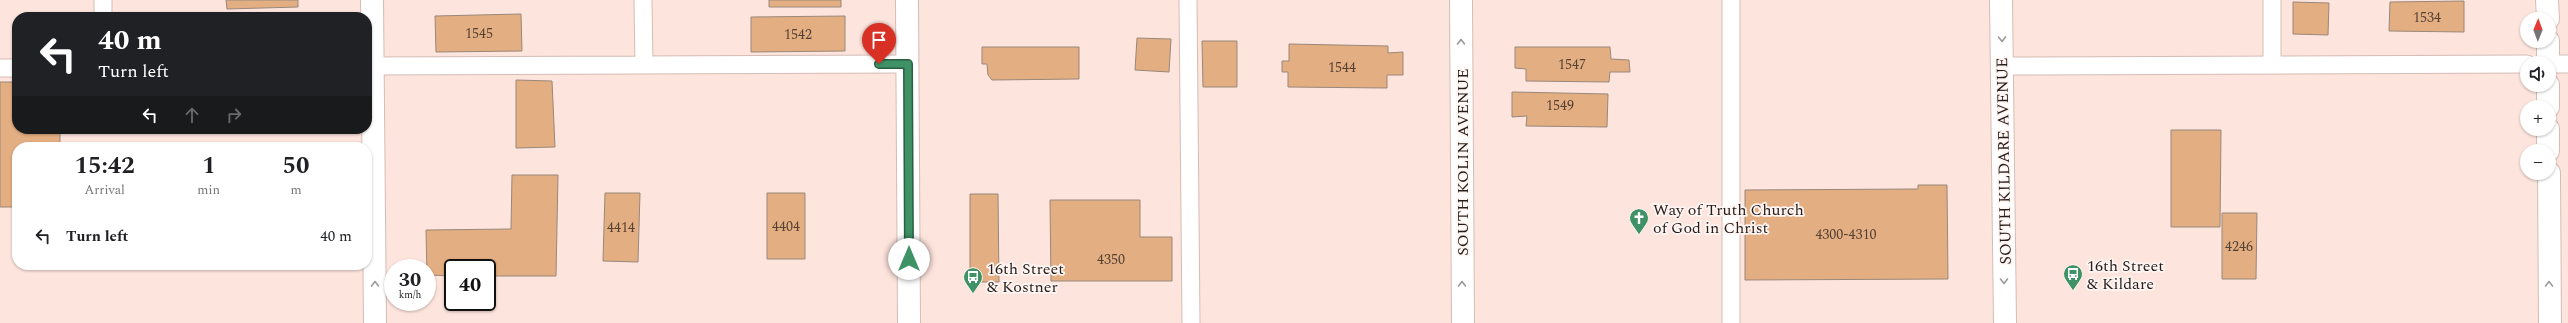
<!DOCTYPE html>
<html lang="en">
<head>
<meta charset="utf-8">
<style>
  :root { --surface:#fff; --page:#f6f6f6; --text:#202124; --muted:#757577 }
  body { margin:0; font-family:Spectral,serif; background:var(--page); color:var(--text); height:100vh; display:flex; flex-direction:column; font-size:15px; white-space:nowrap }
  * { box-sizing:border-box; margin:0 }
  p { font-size:13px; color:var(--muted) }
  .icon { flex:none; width:22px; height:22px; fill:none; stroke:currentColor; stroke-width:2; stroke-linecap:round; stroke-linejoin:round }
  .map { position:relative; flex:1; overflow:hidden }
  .sheet { position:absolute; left:12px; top:142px; width:360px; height:128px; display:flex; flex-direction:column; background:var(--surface); border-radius:16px; box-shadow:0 1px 3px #0004 }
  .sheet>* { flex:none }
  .top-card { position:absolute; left:12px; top:12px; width:360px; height:122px; border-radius:16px; box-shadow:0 1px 3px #0004; background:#202124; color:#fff; overflow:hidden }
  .needle { width:26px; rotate:1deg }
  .buttons { position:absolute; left:2520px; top:12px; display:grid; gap:8px }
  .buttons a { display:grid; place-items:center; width:36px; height:36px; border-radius:50%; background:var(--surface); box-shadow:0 1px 3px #0004; font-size:20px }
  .speed { position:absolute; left:384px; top:259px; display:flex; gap:8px; font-size:20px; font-weight:700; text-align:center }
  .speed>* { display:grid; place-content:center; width:52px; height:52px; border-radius:50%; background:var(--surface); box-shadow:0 1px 3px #0004; line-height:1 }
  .speed small { font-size:10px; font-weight:400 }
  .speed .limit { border:2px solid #111; border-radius:6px; background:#fff; color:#111 }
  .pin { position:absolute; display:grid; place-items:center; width:34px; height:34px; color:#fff; margin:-41px -17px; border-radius:50% 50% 50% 0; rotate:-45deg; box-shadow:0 0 4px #0007 }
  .pin .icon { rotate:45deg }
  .me { position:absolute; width:44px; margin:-22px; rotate:0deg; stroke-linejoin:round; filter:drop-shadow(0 0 3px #0008) }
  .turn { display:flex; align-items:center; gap:14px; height:84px; padding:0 20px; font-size:18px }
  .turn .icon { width:52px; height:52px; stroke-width:2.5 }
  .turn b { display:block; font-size:28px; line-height:34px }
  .lanes { display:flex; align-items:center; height:38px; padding:0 20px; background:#0003; justify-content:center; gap:20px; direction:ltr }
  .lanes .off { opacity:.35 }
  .eta { display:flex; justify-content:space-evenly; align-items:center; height:68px; text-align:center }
  .eta b { font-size:24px; font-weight:700; line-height:28px }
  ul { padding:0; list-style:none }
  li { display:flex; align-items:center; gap:12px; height:52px; padding:0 20px }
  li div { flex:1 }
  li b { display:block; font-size:15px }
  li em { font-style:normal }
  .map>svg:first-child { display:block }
</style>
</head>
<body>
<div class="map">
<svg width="2568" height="323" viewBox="0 0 2568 323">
  <rect width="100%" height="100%" fill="#fde4dd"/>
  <path fill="#e3ae82" stroke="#99887a" d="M226,0H298V7L227,9Z
    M769,0H841V7H769Z
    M2464,1V32L2389,31L2390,2Z
    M2293,2L2329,3L2328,35L2293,34Z
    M521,14L522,51L436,52L435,16Z
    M845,16V51L751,52V17Z
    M1137,38L1171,39L1169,72L1135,70Z
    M1202,41H1237V87H1203Z
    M1289,44L1388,46V53L1403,52V75H1387V88L1288,87V72H1282V61H1289Z
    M982,47H1079V79L992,80L988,75L987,64H982Z
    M1515,47H1610L1611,59L1629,60L1630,72H1610L1609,82L1526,81V69L1515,68Z
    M516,80L552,81L555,147L516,148Z
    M0,82H17V129H60V147H17V207H0Z
    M1512,92L1608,94L1607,127L1526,126L1527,116L1512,117Z
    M2171,130H2221L2220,227H2171Z
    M512,175H558L556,276H487V268H453V276L427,275L426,230L511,229Z
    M1918,185H1947L1948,279L1745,280V190L1918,189Z
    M605,193H640L638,262L603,261Z
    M767,193H805V259H767Z
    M970,194H998L999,282H970Z
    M1050,200H1140V237H1172V281H1051Z
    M2222,213H2257L2256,279H2222Z"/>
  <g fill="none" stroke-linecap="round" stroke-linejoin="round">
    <defs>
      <path id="service" d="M103,0V17
        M643,0L644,65
        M1188,0L1191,323
        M1731,0V323
        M2549,64H2568
        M2272,65V0
        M367,66L908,64
        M2002,66L2527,64
        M0,68H17"/>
      <path id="minor" d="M372,0L375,323
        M1461,0L1463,323
        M2001,0L2005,323
        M2547,0L2548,19
        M2548,41V63
        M2548,85V107
        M2548,129V151
        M2549,173L2550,323"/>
      <path id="tertiary" d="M907,0L909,323"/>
    </defs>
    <use href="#service" stroke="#d5bcb5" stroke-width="19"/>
    <use href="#minor" stroke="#d5bcb5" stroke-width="24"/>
    <use href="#tertiary" stroke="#d5bcb5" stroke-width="24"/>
    <use href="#service" stroke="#fff" stroke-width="17"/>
    <use href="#minor" stroke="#fff" stroke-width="22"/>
    <use href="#tertiary" stroke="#fff" stroke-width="22"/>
  </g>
  <defs><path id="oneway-chevron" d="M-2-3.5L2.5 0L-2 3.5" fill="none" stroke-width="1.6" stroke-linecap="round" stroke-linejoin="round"/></defs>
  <g stroke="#9d9998">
    <use href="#oneway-chevron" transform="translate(2002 39) rotate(89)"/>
    <use href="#oneway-chevron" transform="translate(1461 42) rotate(-90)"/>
    <use href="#oneway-chevron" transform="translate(2004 281) rotate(89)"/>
    <use href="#oneway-chevron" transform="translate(375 284) rotate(-91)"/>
    <use href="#oneway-chevron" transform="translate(1462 284) rotate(-90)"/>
    <use href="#oneway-chevron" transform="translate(2549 284) rotate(-90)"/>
  </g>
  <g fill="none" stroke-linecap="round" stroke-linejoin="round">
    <defs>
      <path id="route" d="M879,64H908L909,259"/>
    </defs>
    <use href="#route" stroke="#295f42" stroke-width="10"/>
    <use href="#route" stroke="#3f9265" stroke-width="7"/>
  </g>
  <defs>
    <symbol id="church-pin" viewBox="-11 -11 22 30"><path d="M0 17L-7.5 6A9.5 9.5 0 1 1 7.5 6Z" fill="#3f9265" stroke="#fff5f2"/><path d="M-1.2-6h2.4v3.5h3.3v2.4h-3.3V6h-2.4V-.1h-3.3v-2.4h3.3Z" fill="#fff"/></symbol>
    <symbol id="bus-pin" viewBox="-11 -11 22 30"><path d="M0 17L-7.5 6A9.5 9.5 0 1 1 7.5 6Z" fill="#3f9265" stroke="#fff5f2"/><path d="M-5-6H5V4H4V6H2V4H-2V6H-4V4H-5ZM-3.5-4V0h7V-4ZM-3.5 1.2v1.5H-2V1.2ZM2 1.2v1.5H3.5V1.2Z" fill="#fff"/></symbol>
  </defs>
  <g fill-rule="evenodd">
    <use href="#church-pin" x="1628" y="207" width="22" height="30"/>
    <use href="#bus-pin" x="2062" y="263" width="22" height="30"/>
    <use href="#bus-pin" x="962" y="266" width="22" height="30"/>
  </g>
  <g text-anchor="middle" stroke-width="3.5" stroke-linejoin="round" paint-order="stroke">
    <g font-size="14" fill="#554134">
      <text x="2427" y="22">1534</text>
      <text x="479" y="38">1545</text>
      <text x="798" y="39">1542</text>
      <text x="1572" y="69">1547</text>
      <text x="1342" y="72">1544</text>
      <text x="1560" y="110">1549</text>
      <text x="786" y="231">4404</text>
      <text x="621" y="232">4414</text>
      <text x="1846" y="239">4300-4310</text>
      <text x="2239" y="251">4246</text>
      <text x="1111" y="264">4350</text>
    </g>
    <g font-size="16" fill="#261d1a" stroke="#fff5f2">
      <text transform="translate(2003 161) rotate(-91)" y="6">SOUTH KILDARE AVENUE</text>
      <text transform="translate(1462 162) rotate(-90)" y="6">SOUTH KOLIN AVENUE</text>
    </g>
    <g font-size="16" fill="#261d1a" stroke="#fff5f2" text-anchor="start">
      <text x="1653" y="215">Way of Truth Church<tspan x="1653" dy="18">of God in Christ</tspan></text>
      <text x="2087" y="271">16th Street<tspan x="2087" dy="18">&amp; Kildare</tspan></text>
      <text x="987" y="274">16th Street<tspan x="987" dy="18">&amp; Kostner</tspan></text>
    </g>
  </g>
</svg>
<div class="buttons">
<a><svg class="needle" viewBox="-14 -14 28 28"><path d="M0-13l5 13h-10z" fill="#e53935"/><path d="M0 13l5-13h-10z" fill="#757577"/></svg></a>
<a><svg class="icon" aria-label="sound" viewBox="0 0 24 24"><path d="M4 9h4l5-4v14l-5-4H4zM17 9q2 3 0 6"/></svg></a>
<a>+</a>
<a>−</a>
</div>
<div class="speed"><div>30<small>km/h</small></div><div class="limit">40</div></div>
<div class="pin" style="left:879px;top:64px;background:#d93025"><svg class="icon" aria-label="arrive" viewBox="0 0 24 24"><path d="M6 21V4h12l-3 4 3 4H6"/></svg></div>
<svg class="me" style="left:909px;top:259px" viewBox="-20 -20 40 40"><circle r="19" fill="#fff"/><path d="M0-13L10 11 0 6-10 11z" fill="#3f9265"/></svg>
<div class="top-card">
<div class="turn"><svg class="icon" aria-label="left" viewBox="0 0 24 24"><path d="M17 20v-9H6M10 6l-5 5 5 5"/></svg><div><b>40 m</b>Turn left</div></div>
<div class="lanes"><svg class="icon" aria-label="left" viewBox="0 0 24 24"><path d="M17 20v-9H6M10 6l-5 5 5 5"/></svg><svg class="icon off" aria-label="ahead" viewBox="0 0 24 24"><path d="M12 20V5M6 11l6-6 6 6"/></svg><svg class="icon off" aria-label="right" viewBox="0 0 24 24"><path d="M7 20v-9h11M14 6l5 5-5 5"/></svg></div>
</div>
<section class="sheet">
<div class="eta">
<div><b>15:42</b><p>Arrival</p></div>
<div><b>1</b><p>min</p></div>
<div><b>50</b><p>m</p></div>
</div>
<ul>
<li><svg class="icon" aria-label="left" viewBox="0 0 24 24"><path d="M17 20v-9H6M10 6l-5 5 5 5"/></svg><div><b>Turn left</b></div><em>40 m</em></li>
</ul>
</section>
</div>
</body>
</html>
